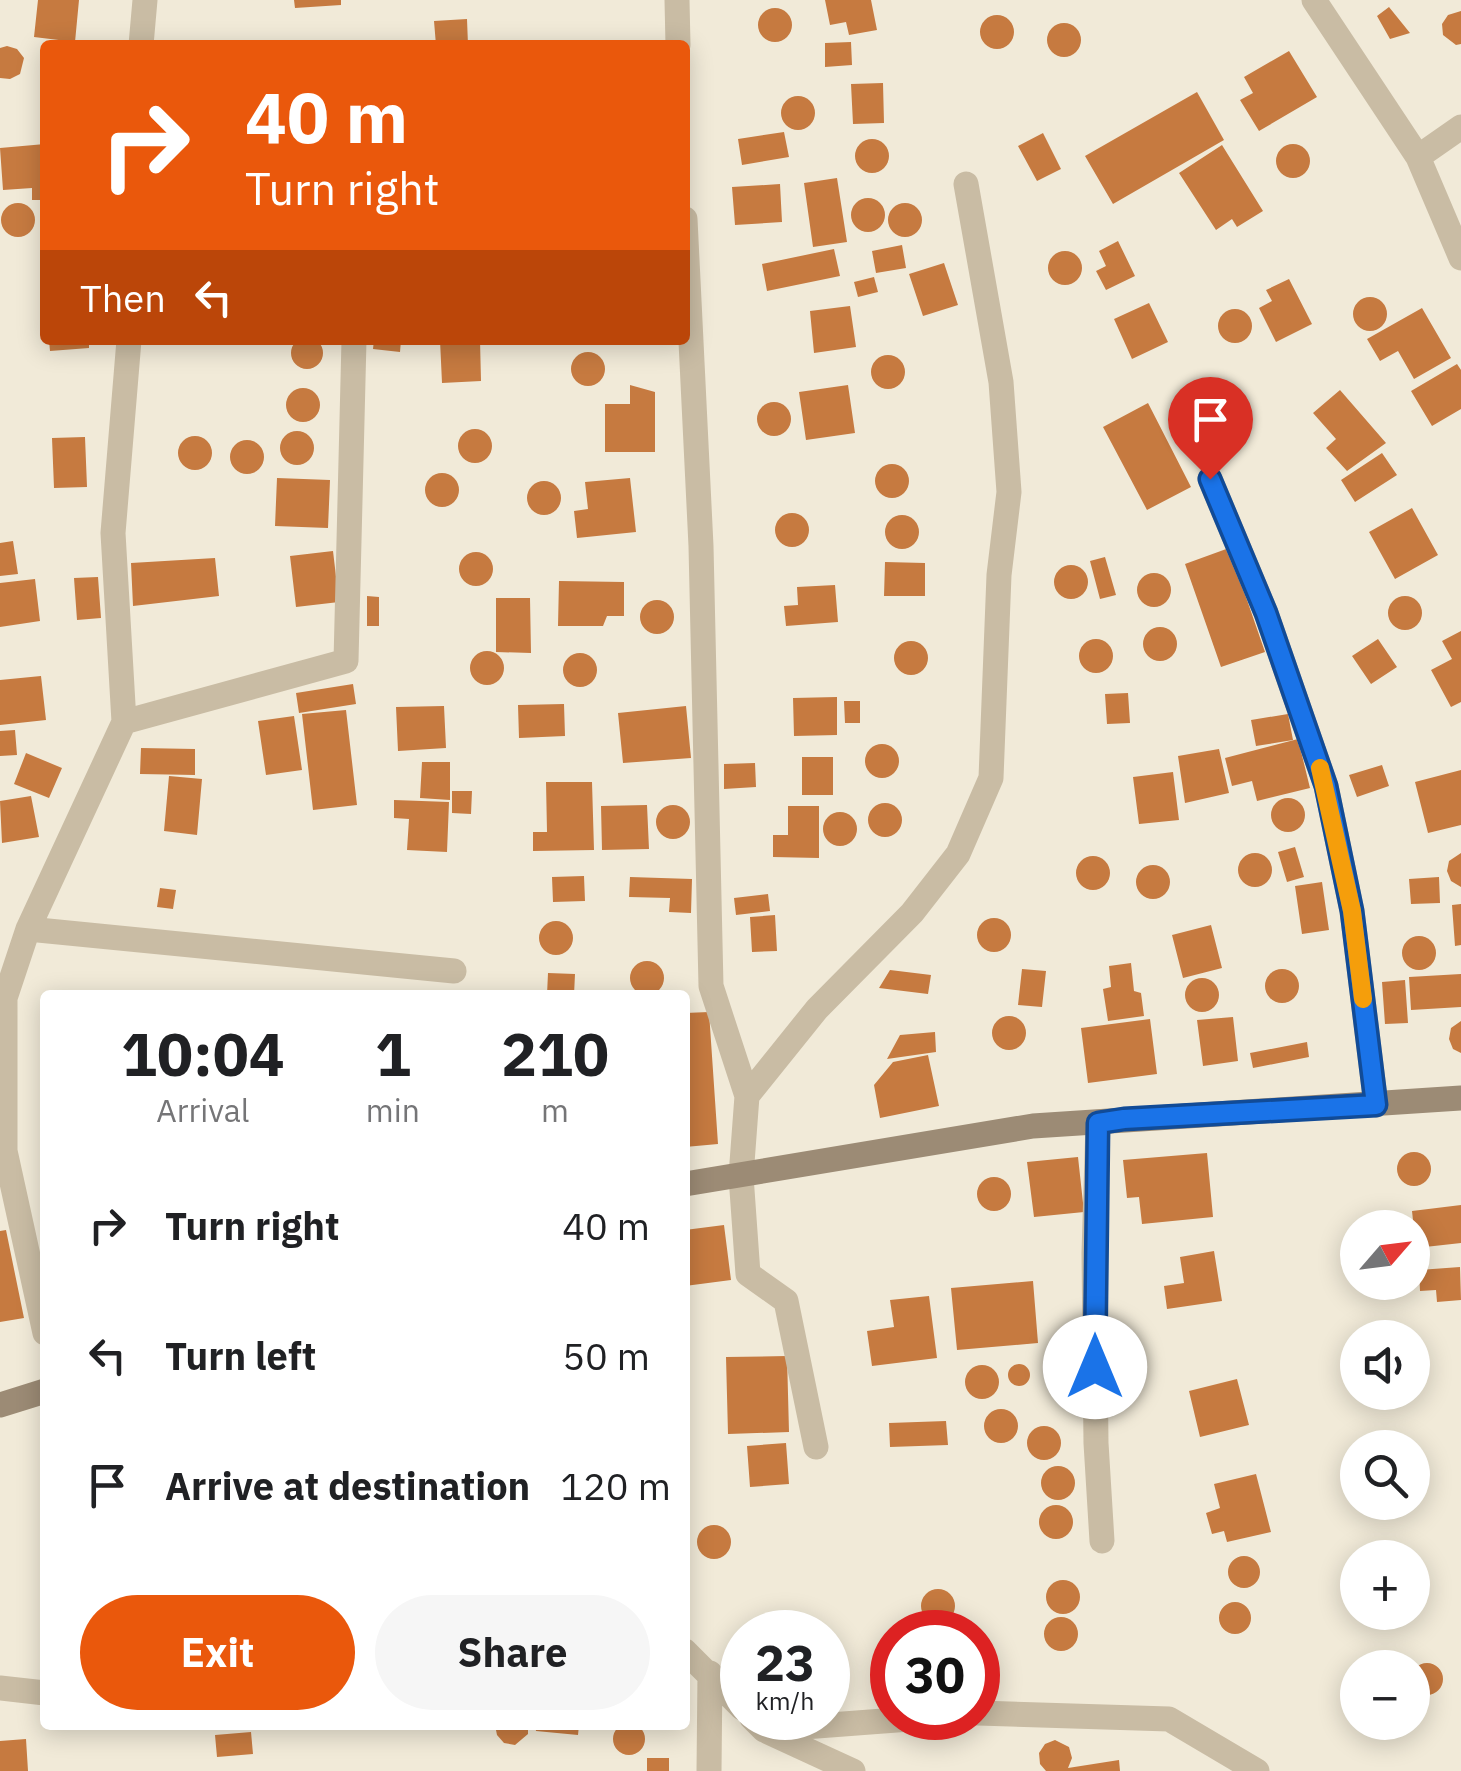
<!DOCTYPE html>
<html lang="en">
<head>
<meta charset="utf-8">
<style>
  :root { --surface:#fff; --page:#f6f6f6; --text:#202124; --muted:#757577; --accent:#ea580c }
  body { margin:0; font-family:"IBM Plex Sans",sans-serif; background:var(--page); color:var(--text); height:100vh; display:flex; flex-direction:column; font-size:38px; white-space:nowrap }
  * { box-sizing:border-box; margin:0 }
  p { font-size:32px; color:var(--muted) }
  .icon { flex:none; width:55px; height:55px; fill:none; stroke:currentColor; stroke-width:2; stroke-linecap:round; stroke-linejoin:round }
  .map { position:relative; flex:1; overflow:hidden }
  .sheet { position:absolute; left:40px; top:990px; width:650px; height:740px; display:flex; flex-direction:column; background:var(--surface); border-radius:10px; box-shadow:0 5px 25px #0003 }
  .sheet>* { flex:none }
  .guide { position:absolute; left:40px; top:40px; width:650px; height:305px; border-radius:10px; box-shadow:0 5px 25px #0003; background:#ea580c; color:#fff; overflow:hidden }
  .needle { width:65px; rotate:62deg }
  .tools { position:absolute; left:1340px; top:1210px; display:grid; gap:20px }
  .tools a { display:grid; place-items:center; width:90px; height:90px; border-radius:50%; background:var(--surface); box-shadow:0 5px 25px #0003; font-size:50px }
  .speed { position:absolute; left:720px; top:1610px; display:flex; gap:20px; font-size:50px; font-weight:700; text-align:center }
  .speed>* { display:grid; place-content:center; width:130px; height:130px; border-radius:50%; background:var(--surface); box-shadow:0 5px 25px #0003; line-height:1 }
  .speed small { font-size:25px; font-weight:400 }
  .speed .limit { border:15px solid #d22; background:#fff; color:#111 }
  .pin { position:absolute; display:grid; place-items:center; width:85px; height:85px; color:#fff; margin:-102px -42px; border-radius:50% 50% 50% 0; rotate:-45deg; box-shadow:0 0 10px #0007 }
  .pin .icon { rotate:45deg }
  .me { position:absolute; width:110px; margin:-55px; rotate:0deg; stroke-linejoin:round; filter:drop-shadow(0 0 8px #0008) }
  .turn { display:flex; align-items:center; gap:35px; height:210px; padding:0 40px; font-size:45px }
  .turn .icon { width:130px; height:130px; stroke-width:2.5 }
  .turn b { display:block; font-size:70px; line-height:85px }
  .then { display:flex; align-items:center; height:95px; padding:0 40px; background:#0003; gap:20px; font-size:38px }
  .eta { display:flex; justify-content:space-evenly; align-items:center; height:170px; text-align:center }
  .eta b { font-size:60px; font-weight:700; line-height:70px }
  .action { display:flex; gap:20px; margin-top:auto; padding:20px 40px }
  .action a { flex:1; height:115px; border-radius:60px; background:var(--accent); color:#fff; font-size:40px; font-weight:700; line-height:115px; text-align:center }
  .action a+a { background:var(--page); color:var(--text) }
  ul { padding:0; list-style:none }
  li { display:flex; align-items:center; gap:30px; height:130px; padding:0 40px }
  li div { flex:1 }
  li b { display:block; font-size:38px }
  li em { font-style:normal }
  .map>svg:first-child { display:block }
</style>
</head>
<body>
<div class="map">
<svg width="1461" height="1771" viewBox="0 0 1461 1771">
  <rect width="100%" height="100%" fill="#f1ead8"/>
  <path fill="#c67a40" d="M38,0H79L75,42L34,37Z
    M294,0H341V5L295,8Z
    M825,0H871L877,30L849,35L846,22L830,25Z
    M1389,7L1410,33L1390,39L1377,16Z
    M758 25a17 17 0 1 1 34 0a17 17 0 1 1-34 0Z
    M1461,11V44L1456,45L1443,35L1442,24L1448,15Z
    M980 32a17 17 0 1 1 34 0a17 17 0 1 1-34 0Z
    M467,19L468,45H436L434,21Z
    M1047 40a17 17 0 1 1 34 0a17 17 0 1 1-34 0Z
    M851,42L852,65L825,67V43Z
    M7,46L17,49L24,58L20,74L10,79L0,78V48Z
    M1289,51L1317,97L1259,131L1240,100L1253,93L1244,77Z
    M883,83L884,123L853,124L851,84Z
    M1197,92L1224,140L1113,204L1085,156Z
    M781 113a17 17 0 1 1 34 0a17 17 0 1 1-34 0Z
    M784,132L789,157L742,165L738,139Z
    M1043,133L1061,169L1037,181L1018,146Z
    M855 156a17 17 0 1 1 34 0a17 17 0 1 1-34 0Z
    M45,144V200H32V188L3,190L0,148Z
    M1276 161a17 17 0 1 1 34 0a17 17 0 1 1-34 0Z
    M1222,145L1263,211L1237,227L1232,219L1216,230L1179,173Z
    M837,178L847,242L813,247L804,183Z
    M780,184L782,222L735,225L732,187Z
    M851 215a17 17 0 1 1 34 0a17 17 0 1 1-34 0Z
    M888 220a17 17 0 1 1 34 0a17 17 0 1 1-34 0Z
    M1 220a17 17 0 1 1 34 0a17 17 0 1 1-34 0Z
    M1118,241L1135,276L1106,290L1096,271L1106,266L1099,251Z
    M902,245L906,268L876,273L872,251Z
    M834,249L840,276L767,291L762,264Z
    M1048 268a17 17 0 1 1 34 0a17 17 0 1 1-34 0Z
    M944,263L958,305L923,316L909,274Z
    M874,277L878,292L858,297L854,282Z
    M1289,279L1312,324L1276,342L1259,308L1272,301L1266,290Z
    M1353 314a17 17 0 1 1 34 0a17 17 0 1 1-34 0Z
    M1149,303L1168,342L1132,359L1114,319Z
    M850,306L856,347L814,353L810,311Z
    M1422,308L1451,358L1414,379L1398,351L1380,361L1367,339Z
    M1218 326a17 17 0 1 1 34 0a17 17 0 1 1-34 0Z
    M291 353a16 16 0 1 1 32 0a16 16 0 1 1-32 0Z
    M49,340H89V348L50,351Z
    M374,340H401L400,352L373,349Z
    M440,340H480L481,381L442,383Z
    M571 369a17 17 0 1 1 34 0a17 17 0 1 1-34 0Z
    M871 372a17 17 0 1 1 34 0a17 17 0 1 1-34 0Z
    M1457,364L1461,370V409L1432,426L1411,391Z
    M630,385L655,392V452H605V404H630Z
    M848,385L855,433L806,440L799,392Z
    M286 405a17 17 0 1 1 34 0a17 17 0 1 1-34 0Z
    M1340,390L1386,443L1347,471L1326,448L1336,439L1313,413Z
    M757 419a17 17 0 1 1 34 0a17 17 0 1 1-34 0Z
    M1148,403L1191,487L1147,510L1103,427Z
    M458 446a17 17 0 1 1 34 0a17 17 0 1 1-34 0Z
    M280 448a17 17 0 1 1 34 0a17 17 0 1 1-34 0Z
    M178 453a17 17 0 1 1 34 0a17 17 0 1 1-34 0Z
    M85,437L87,487L54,488L52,438Z
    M230 457a17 17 0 1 1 34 0a17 17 0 1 1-34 0Z
    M1382,453L1397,475L1355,502L1341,480Z
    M875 481a17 17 0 1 1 34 0a17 17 0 1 1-34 0Z
    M425 490a17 17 0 1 1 34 0a17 17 0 1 1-34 0Z
    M277,478L330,480L328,528L275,526Z
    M630,478L636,532L577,538L574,511L588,509L585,482Z
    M527 498a17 17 0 1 1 34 0a17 17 0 1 1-34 0Z
    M1412,508L1438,555L1395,579L1369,532Z
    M775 530a17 17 0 1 1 34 0a17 17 0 1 1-34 0Z
    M885 532a17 17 0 1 1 34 0a17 17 0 1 1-34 0Z
    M13,541L18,574L0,576V543Z
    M1229,548L1265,652L1221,667L1185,564Z
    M333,551L339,602L296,607L290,556Z
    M459 569a17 17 0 1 1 34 0a17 17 0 1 1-34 0Z
    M1105,557L1116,595L1100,599L1090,561Z
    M215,558L219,596L133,606L131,563Z
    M885,562L925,563V596H884Z
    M1054 582a17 17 0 1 1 34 0a17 17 0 1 1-34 0Z
    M1137 590a17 17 0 1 1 34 0a17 17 0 1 1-34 0Z
    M98,577L101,618L77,620L74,578Z
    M35,579L40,621L0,627V583Z
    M559,581L624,582V616H607L603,626H558Z
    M835,585L838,622L786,626L784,606L798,605L797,587Z
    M367,596L379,597V626H367Z
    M1388 613a17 17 0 1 1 34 0a17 17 0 1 1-34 0Z
    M496,598H530L531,653L496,652Z
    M640 617a17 17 0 1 1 34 0a17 17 0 1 1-34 0Z
    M1143 644a17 17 0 1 1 34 0a17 17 0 1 1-34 0Z
    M1461,631V702L1451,707L1431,670L1452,659L1442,641Z
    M1378,639L1397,667L1371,684L1352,656Z
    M1079 656a17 17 0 1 1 34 0a17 17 0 1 1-34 0Z
    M894 658a17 17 0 1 1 34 0a17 17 0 1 1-34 0Z
    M470 668a17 17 0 1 1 34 0a17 17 0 1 1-34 0Z
    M563 670a17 17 0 1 1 34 0a17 17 0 1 1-34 0Z
    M41,676L46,720L0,725V680Z
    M353,684L356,704L299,713L296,693Z
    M1128,693L1130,723L1107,724L1105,694Z
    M837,697V735L794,736L793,698Z
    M844,701H860V723H845Z
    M564,704L565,736L519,738L518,705Z
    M444,706L446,748L398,751L396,707Z
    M686,706L691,758L623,763L618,713Z
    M346,710L357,805L313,810L302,714Z
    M1288,714L1293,740L1256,746L1251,720Z
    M294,716L302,770L266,775L258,721Z
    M15,730L17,755L0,756V731Z
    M1298,739L1310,788L1257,801L1252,781L1232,786L1225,758Z
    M865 761a17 17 0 1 1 34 0a17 17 0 1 1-34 0Z
    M141,748L195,749V775L140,774Z
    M1219,749L1229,793L1185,803L1178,756Z
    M26,753L62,768L49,798L14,784Z
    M802,757H833V795H802Z
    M422,762H450V800L420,798Z
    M755,763L756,787L724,789V764Z
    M1382,765L1389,786L1357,797L1349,775Z
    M1461,770V825L1428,833L1415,782Z
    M1173,772L1179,820L1139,824L1133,777Z
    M169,776L202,779L197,835L164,831Z
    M546,782H592L594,850L533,851V832H547Z
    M452,791H472L471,814L452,813Z
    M31,796L39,837L2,843L0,801Z
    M1271 815a17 17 0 1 1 34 0a17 17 0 1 1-34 0Z
    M394,800L449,802L447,852L407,850L409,819L394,818Z
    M868 820a17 17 0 1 1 34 0a17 17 0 1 1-34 0Z
    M647,805L649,849L602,850L601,806Z
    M656 822a17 17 0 1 1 34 0a17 17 0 1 1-34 0Z
    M788,806H819V858L773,857V835H788Z
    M823 829a17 17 0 1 1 34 0a17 17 0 1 1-34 0Z
    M1295,847L1304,877L1287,882L1278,852Z
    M1461,853V887L1451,881L1447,871L1449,861Z
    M1238 870a17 17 0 1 1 34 0a17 17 0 1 1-34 0Z
    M1076 873a17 17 0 1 1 34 0a17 17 0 1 1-34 0Z
    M1136 882a17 17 0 1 1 34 0a17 17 0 1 1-34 0Z
    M584,876L585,901L553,902L552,877Z
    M630,877L692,879L691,913L669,912L670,898L629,897Z
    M1439,877L1440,903L1411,904L1409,879Z
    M1322,882L1329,930L1302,934L1295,886Z
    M160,888L176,890L173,909L157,907Z
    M768,894L770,911L736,915L734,898Z
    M1461,904V945L1455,946L1452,905Z
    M775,915L777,951L752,952L750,917Z
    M977 935a17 17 0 1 1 34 0a17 17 0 1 1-34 0Z
    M539 938a17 17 0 1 1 34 0a17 17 0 1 1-34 0Z
    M1211,925L1222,968L1183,978L1172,935Z
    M1402 953a17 17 0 1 1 34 0a17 17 0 1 1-34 0Z
    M630 978a17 17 0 1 1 34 0a17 17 0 1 1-34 0Z
    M1131,963L1134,991L1141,993L1144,1016L1108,1021L1103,989L1111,987L1109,966Z
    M1022,969L1046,971L1042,1007L1018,1005Z
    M1265 986a17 17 0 1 1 34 0a17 17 0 1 1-34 0Z
    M890,970L931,975L928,994L879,988Z
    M548,973L575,974L574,995H547Z
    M1461,974V1007L1411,1010L1409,977Z
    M1185 995a17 17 0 1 1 34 0a17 17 0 1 1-34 0Z
    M1405,980L1408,1023L1385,1024L1382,982Z
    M709,1012L718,1144L685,1147V1013Z
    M992 1033a17 17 0 1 1 34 0a17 17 0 1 1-34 0Z
    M1233,1017L1238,1061L1203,1066L1197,1020Z
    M1150,1019L1157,1074L1088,1083L1081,1028Z
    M1461,1021V1053L1453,1049L1449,1039L1451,1028Z
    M935,1032L936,1052L887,1059L900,1035Z
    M1307,1042L1309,1057L1253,1068L1250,1053Z
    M928,1055L939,1106L880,1118L874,1085L893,1062Z
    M1397 1169a17 17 0 1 1 34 0a17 17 0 1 1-34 0Z
    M1207,1153L1213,1217L1142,1224L1139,1197L1127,1198L1123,1160Z
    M1078,1157L1084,1212L1034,1217L1027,1162Z
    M977 1194a17 17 0 1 1 34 0a17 17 0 1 1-34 0Z
    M1461,1205V1243L1416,1248L1412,1211Z
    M724,1225L731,1280L685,1286V1230Z
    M6,1230L24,1318L0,1322V1231Z
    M1214,1251L1222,1301L1167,1309L1164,1286L1184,1283L1180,1257Z
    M1460,1267L1461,1300L1437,1302L1436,1290L1420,1291L1419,1270Z
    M1033,1281L1038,1343L957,1350L951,1288Z
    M929,1296L937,1358L872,1366L867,1331L894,1327L890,1300Z
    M787,1356L789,1432L728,1434L726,1357Z
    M1008 1375a11 11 0 1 1 22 0a11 11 0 1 1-22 0Z
    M965 1382a17 17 0 1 1 34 0a17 17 0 1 1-34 0Z
    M1237,1379L1249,1425L1200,1437L1189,1391Z
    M984 1426a17 17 0 1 1 34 0a17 17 0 1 1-34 0Z
    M946,1421L948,1445L890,1447L889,1423Z
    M1027 1443a17 17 0 1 1 34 0a17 17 0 1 1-34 0Z
    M786,1443L789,1484L750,1487L747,1446Z
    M1041 1483a17 17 0 1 1 34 0a17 17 0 1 1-34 0Z
    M1256,1474L1271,1532L1227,1542L1224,1531L1212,1534L1206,1513L1220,1508L1214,1484Z
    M1039 1522a17 17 0 1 1 34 0a17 17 0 1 1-34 0Z
    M697 1542a17 17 0 1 1 34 0a17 17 0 1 1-34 0Z
    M1228 1572a16 16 0 1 1 32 0a16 16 0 1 1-32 0Z
    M1046 1597a17 17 0 1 1 34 0a17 17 0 1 1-34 0Z
    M921 1606a17 17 0 1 1 34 0a17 17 0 1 1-34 0Z
    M1219 1618a16 16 0 1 1 32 0a16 16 0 1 1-32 0Z
    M1044 1634a17 17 0 1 1 34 0a17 17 0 1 1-34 0Z
    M1411 1679a16 16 0 1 1 32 0a16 16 0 1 1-32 0Z
    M613 1739a16 16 0 1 1 32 0a16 16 0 1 1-32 0Z
    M495,1725H528V1734L515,1745L504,1743L497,1735Z
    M535,1725H579L578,1735L536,1731Z
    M251,1732L253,1754L217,1757L215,1735Z
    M26,1739L28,1771H0V1741Z
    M1055,1740L1069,1747L1072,1758L1068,1768L1119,1760L1120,1771H1046L1040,1764L1039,1753L1045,1744Z
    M647,1758H669V1771H647Z"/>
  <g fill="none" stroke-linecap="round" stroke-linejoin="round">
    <path stroke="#c9bca4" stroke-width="25" d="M677,0L678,45
      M1314,0L1418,157L1461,258
      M141,45L145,0
      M1418,157L1461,127
      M685,219L701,546L711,986L747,1096
      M1210,479L1266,613L1326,786L1352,911L1376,1105
      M124,722L346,661L354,340
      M28,929L454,971
      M1098,1123L1094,1253L1096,1443L1102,1541
      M45,1333L5,1151V998L28,929L124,722L113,533L129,340
      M816,1447L786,1301L748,1274L741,1176L747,1096L817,1009L912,913L958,854L991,778L999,575L1009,492L1001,382L966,184
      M685,1651L742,1708
      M0,1688L45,1693
      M978,1713L1169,1719L1257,1771
      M752,1718L764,1730L923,1718
      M768,1732L853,1771
      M709,1771L710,1673"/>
    <path stroke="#9c8b75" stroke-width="25" d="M685,1184L1033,1126L1461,1098
      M0,1405L45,1391"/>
  </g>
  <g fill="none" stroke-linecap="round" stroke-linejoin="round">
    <defs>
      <path id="route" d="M1095,1367L1098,1123L1124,1119L1376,1105L1352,911L1326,786L1266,613L1210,479"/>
    </defs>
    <use href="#route" stroke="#114b97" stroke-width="25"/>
    <use href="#route" stroke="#1a73e8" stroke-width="18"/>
    <path stroke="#f59e0b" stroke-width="18" d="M1320,768L1352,911L1363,999"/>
  </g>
</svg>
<div class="tools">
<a><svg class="needle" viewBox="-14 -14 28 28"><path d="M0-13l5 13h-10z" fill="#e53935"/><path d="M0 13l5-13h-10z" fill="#757577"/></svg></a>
<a><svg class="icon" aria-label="sound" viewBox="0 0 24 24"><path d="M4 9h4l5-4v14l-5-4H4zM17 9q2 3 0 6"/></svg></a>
<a><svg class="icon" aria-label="search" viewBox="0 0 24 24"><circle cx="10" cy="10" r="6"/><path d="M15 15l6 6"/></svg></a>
<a>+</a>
<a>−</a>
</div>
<div class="speed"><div>23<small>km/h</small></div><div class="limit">30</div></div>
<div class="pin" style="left:1210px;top:479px;background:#d93025"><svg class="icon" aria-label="arrive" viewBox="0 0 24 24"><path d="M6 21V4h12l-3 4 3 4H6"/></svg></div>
<svg class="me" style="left:1095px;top:1367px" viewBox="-20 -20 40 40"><circle r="19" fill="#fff"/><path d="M0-13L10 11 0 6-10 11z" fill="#1a73e8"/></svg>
<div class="guide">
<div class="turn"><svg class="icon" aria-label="right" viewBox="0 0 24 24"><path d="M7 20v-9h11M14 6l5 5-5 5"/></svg><div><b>40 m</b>Turn right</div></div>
<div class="then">Then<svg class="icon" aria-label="left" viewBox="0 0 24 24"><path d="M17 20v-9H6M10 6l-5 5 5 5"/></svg></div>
</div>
<section class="sheet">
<div class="eta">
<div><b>10:04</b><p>Arrival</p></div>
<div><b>1</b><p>min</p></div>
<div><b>210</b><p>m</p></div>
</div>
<ul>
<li><svg class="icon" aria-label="right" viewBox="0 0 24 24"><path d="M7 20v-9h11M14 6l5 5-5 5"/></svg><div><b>Turn right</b></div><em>40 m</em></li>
<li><svg class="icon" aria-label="left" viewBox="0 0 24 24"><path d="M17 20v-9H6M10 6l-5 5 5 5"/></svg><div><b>Turn left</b></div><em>50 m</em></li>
<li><svg class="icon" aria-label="arrive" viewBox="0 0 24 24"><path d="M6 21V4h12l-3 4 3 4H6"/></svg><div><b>Arrive at destination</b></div><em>120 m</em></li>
</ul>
<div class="action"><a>Exit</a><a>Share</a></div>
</section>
</div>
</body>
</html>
